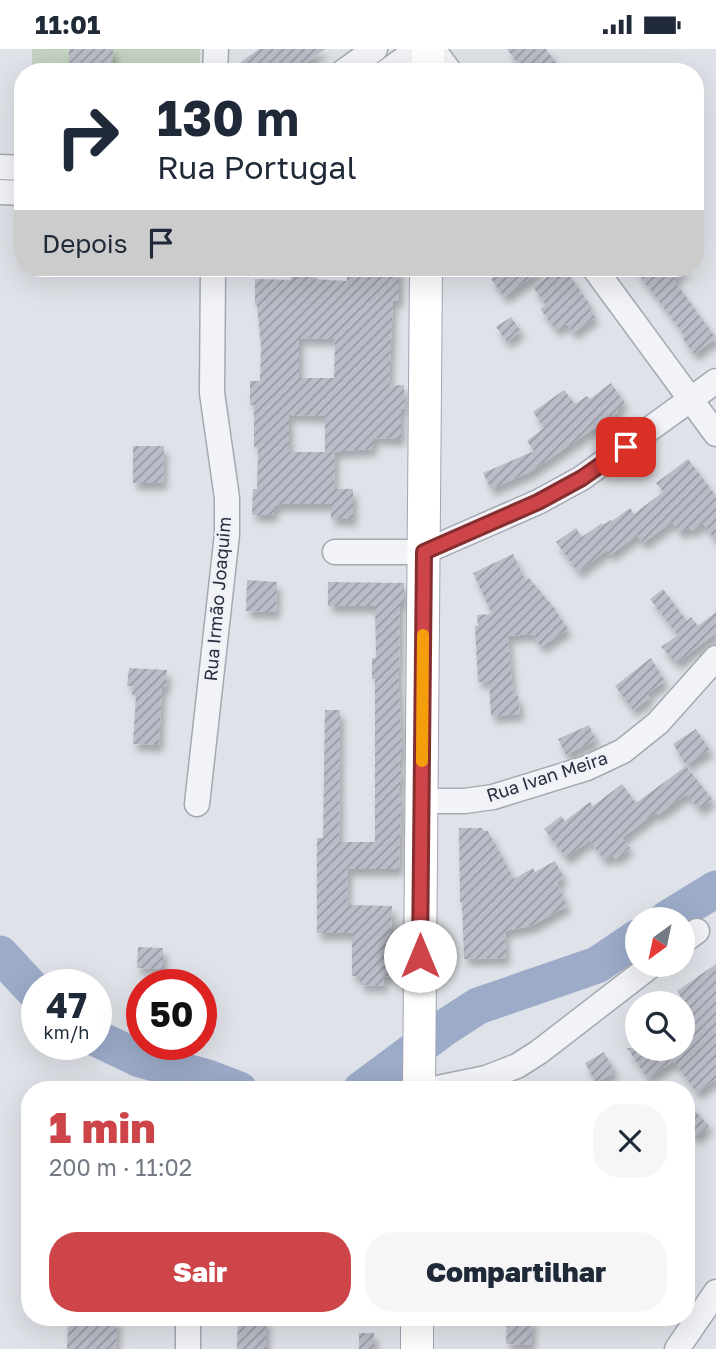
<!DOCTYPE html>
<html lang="pt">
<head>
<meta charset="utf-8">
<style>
  :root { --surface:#fff; --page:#f6f6f7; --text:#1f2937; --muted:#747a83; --accent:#cd4548 }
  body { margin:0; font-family:"Golos Text",sans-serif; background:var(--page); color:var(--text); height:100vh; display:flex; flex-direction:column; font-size:26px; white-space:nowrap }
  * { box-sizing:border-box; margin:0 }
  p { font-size:23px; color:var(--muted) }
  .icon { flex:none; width:38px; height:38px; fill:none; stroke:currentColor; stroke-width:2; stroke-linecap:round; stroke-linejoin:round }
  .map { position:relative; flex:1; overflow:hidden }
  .details { position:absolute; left:21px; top:1032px; width:674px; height:245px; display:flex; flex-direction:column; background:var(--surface); border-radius:28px; box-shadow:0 7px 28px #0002 }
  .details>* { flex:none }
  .guide { position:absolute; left:14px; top:14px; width:690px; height:214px; border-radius:28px; box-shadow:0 7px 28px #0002; background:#fff; color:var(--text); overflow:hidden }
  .needle { width:46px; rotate:213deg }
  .tools { position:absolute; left:625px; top:858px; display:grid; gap:14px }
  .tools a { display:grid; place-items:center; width:70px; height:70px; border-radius:50%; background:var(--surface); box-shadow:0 7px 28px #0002; font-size:35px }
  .speed { position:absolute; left:21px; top:920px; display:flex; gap:14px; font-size:35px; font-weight:700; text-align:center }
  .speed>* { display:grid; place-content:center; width:91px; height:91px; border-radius:50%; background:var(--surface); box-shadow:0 7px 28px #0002; line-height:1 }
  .speed small { font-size:18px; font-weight:400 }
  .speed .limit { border:10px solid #d22; background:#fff; color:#111 }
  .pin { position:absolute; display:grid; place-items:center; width:60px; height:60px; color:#fff; margin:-30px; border-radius:14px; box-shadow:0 4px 10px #0006 }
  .me { position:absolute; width:77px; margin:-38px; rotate:0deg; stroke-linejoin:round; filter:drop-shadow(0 0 5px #0008) }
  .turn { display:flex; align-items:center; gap:24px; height:147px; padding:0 28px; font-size:32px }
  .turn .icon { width:91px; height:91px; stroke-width:2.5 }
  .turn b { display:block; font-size:49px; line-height:60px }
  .then { display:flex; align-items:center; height:66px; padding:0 28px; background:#0003; gap:14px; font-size:26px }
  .round { display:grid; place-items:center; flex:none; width:74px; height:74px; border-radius:28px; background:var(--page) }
  .headline { display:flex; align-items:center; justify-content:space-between; height:119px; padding:0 28px }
  h1 { font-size:42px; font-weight:800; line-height:52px; color:var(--accent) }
  .button { display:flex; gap:14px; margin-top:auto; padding:14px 28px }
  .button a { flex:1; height:80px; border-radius:28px; background:var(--accent); color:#fff; font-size:28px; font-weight:800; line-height:80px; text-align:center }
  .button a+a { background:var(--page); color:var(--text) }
  .status { display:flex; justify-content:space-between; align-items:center; height:49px; padding:0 35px; background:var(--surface); direction:ltr }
  .status svg { height:19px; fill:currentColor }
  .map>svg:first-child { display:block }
</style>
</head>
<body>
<div class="status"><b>11:01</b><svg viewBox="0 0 49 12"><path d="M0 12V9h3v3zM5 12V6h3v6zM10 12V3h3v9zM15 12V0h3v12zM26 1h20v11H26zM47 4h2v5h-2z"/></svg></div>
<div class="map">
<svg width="716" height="1300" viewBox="0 0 716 1300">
  <defs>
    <pattern id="building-hatch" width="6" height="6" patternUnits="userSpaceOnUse" patternTransform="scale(1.75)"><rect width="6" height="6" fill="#babdc8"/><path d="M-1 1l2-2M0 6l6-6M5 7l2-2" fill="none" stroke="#979aa4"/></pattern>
    <filter id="shadow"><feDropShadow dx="4" dy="7" stdDeviation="3.5" flood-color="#0004"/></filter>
  </defs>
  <rect width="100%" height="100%" fill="#dfe2e8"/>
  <path fill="#c3d2c1" d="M32,0H200V23H32Z"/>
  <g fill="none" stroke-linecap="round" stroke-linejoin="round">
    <path stroke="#9babc8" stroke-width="37" d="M667,870L716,840
      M0,905L37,945
      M96,989L140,1010L208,1029L239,1041
      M361,1041L444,979L478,957L597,916L637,889"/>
  </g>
  <path fill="url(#building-hatch)" fill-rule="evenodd" filter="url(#shadow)" d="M69,0H113L112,23H69Z
    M259,0H325L293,23H248L241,13Z
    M507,0H546L563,23H524Z
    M292,219H311V230L347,232V219H399V252H393L389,337L404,336L405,360H401V390L373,389V400L326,403H335L334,440H353V470H331V455H279L278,457H274V466H252L253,440H257L258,398H254V356H250V332H260L261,298L257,256H255V230L291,231ZM299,289L335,290L334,329H299ZM289,366L325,367V403H289Z
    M505,219H544L504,248L491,230Z
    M634,219H687L673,230L716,289L694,305L682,289L685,287Z
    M558,220L564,227L568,224L592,259L590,260L595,268L573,284L566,274L556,281L540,260L546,256L533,238Z
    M511,268L521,282L507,293L496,278Z
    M611,334L625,354L617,360L618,363L530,423L491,440L483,424L534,402L527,392L544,379L533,363L564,341L575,355L587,347L590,350Z
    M133,397H164L163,434H133Z
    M688,410L716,447V492L703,474L692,482L689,478L681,484L672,473L643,494L637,486L610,506L607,501L578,523L556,493L576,479L582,488L602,474L603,476L611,471L612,472L630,459L634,465L663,443L656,434Z
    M513,505L525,531L529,529L555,560L568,580L541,598L533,585L508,587L513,647L518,646L520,665L491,667L489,632L478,633L475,577H478L477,566L492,565L473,524Z
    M247,531L277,533L276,563L246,562Z
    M328,533L404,534V553H400L399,621H398L402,702L399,715L402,727L399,740L401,755L399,820H348L347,856L392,857L389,928L384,927V937L360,936V927H352V884H317V789H323L325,661H340L339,793H375V630H372V609H376L375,557H328Z
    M663,540L687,572L691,568L698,577L716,563V584L677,614L661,598L678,586L650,550Z
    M651,609L665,632L647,645L650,649L633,661L615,637Z
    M129,619L167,621L166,638H162L159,696L133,695L136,646H132L133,637H127Z
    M589,676L596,691L566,706L558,690Z
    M696,680L710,701L686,716L673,695Z
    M686,717L712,750L700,760L686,745L658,766L656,763L622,789L630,799L615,810L612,806L604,811L590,791L566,809L544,780L561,767L565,772L590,753L593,757L622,735L636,754Z
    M459,779H482L484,782H488L514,830L533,819L535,823L555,812L564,829L557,833L567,857L531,877L505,882L506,909L464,910L462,853H460Z
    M138,898L163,899V920L137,919Z
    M716,915V1030L697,1044L674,1012L648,1029L627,999H682V950L677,942Z
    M604,1003L615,1023L596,1034L585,1014Z
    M686,1052L709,1077L696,1089L686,1079Z
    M238,1269H266V1300H237Z
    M507,1269L532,1270L531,1296L506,1295Z
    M68,1270H117L116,1300H67Z
    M359,1284H374V1300H359Z"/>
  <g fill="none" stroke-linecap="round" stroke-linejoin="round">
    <defs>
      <path id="minor" d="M433,0L450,23
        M215,23L216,0
        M343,23L375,0
        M386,23L418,0
        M0,118L23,119
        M0,143L23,144
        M594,219L716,385
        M335,503H424L538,453L582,429L716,332
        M421,752H465L493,748L587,719L623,702L658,674L716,609
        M197,755L227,485V449L212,344L213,219
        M682,893L697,882
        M428,1041L486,1029L517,1017L539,1003L653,915
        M188,1300V1269
        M677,1300L716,1243"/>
      <path id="major" d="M428,23V0
        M419,1041L426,219
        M417,1300V1269"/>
    </defs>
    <use href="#minor" stroke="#a4a8b2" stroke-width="27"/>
    <use href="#major" stroke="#9fa5b4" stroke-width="34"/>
    <use href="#minor" stroke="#f2f3f7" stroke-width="24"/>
    <use href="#major" stroke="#fff" stroke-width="32"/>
  </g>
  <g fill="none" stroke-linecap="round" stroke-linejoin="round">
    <defs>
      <path id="route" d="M420,907L424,503L538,453L582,429L626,398"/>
    </defs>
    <use href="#route" stroke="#852d2f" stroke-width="18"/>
    <use href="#route" stroke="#cd4548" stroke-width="12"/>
    <path stroke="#f59e0b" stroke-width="12" d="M422,712L423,586"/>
  </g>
  <g text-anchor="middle" stroke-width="5" stroke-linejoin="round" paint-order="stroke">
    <g font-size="18" fill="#282e40" stroke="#eff1f6">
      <text transform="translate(218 550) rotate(-85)" y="6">Rua Irmão Joaquim</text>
      <text transform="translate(547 728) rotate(-18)" y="6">Rua Ivan Meira</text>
    </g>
  </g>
</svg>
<div class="tools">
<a><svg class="needle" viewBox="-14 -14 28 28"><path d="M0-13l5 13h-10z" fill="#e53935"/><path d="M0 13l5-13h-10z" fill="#747a83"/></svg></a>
<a><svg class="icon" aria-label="search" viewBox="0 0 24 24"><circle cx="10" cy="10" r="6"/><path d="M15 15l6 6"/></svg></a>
</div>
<div class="speed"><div>47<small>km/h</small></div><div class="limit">50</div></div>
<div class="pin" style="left:626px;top:398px;background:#d93025"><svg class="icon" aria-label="arrive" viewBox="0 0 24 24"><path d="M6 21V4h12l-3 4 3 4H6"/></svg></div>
<svg class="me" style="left:420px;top:907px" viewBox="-20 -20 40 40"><circle r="19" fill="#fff"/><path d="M0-13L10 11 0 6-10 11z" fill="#cd4548"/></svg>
<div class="guide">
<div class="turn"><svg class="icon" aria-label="right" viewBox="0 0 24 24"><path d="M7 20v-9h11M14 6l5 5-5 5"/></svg><div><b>130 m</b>Rua Portugal</div></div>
<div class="then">Depois<svg class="icon" aria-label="arrive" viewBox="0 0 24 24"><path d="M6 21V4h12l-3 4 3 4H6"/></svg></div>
</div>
<section class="details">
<div class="headline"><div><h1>1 min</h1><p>200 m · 11:02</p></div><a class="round"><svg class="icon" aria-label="close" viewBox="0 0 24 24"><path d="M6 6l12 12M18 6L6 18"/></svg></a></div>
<div class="button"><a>Sair</a><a>Compartilhar</a></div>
</section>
</div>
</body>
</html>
